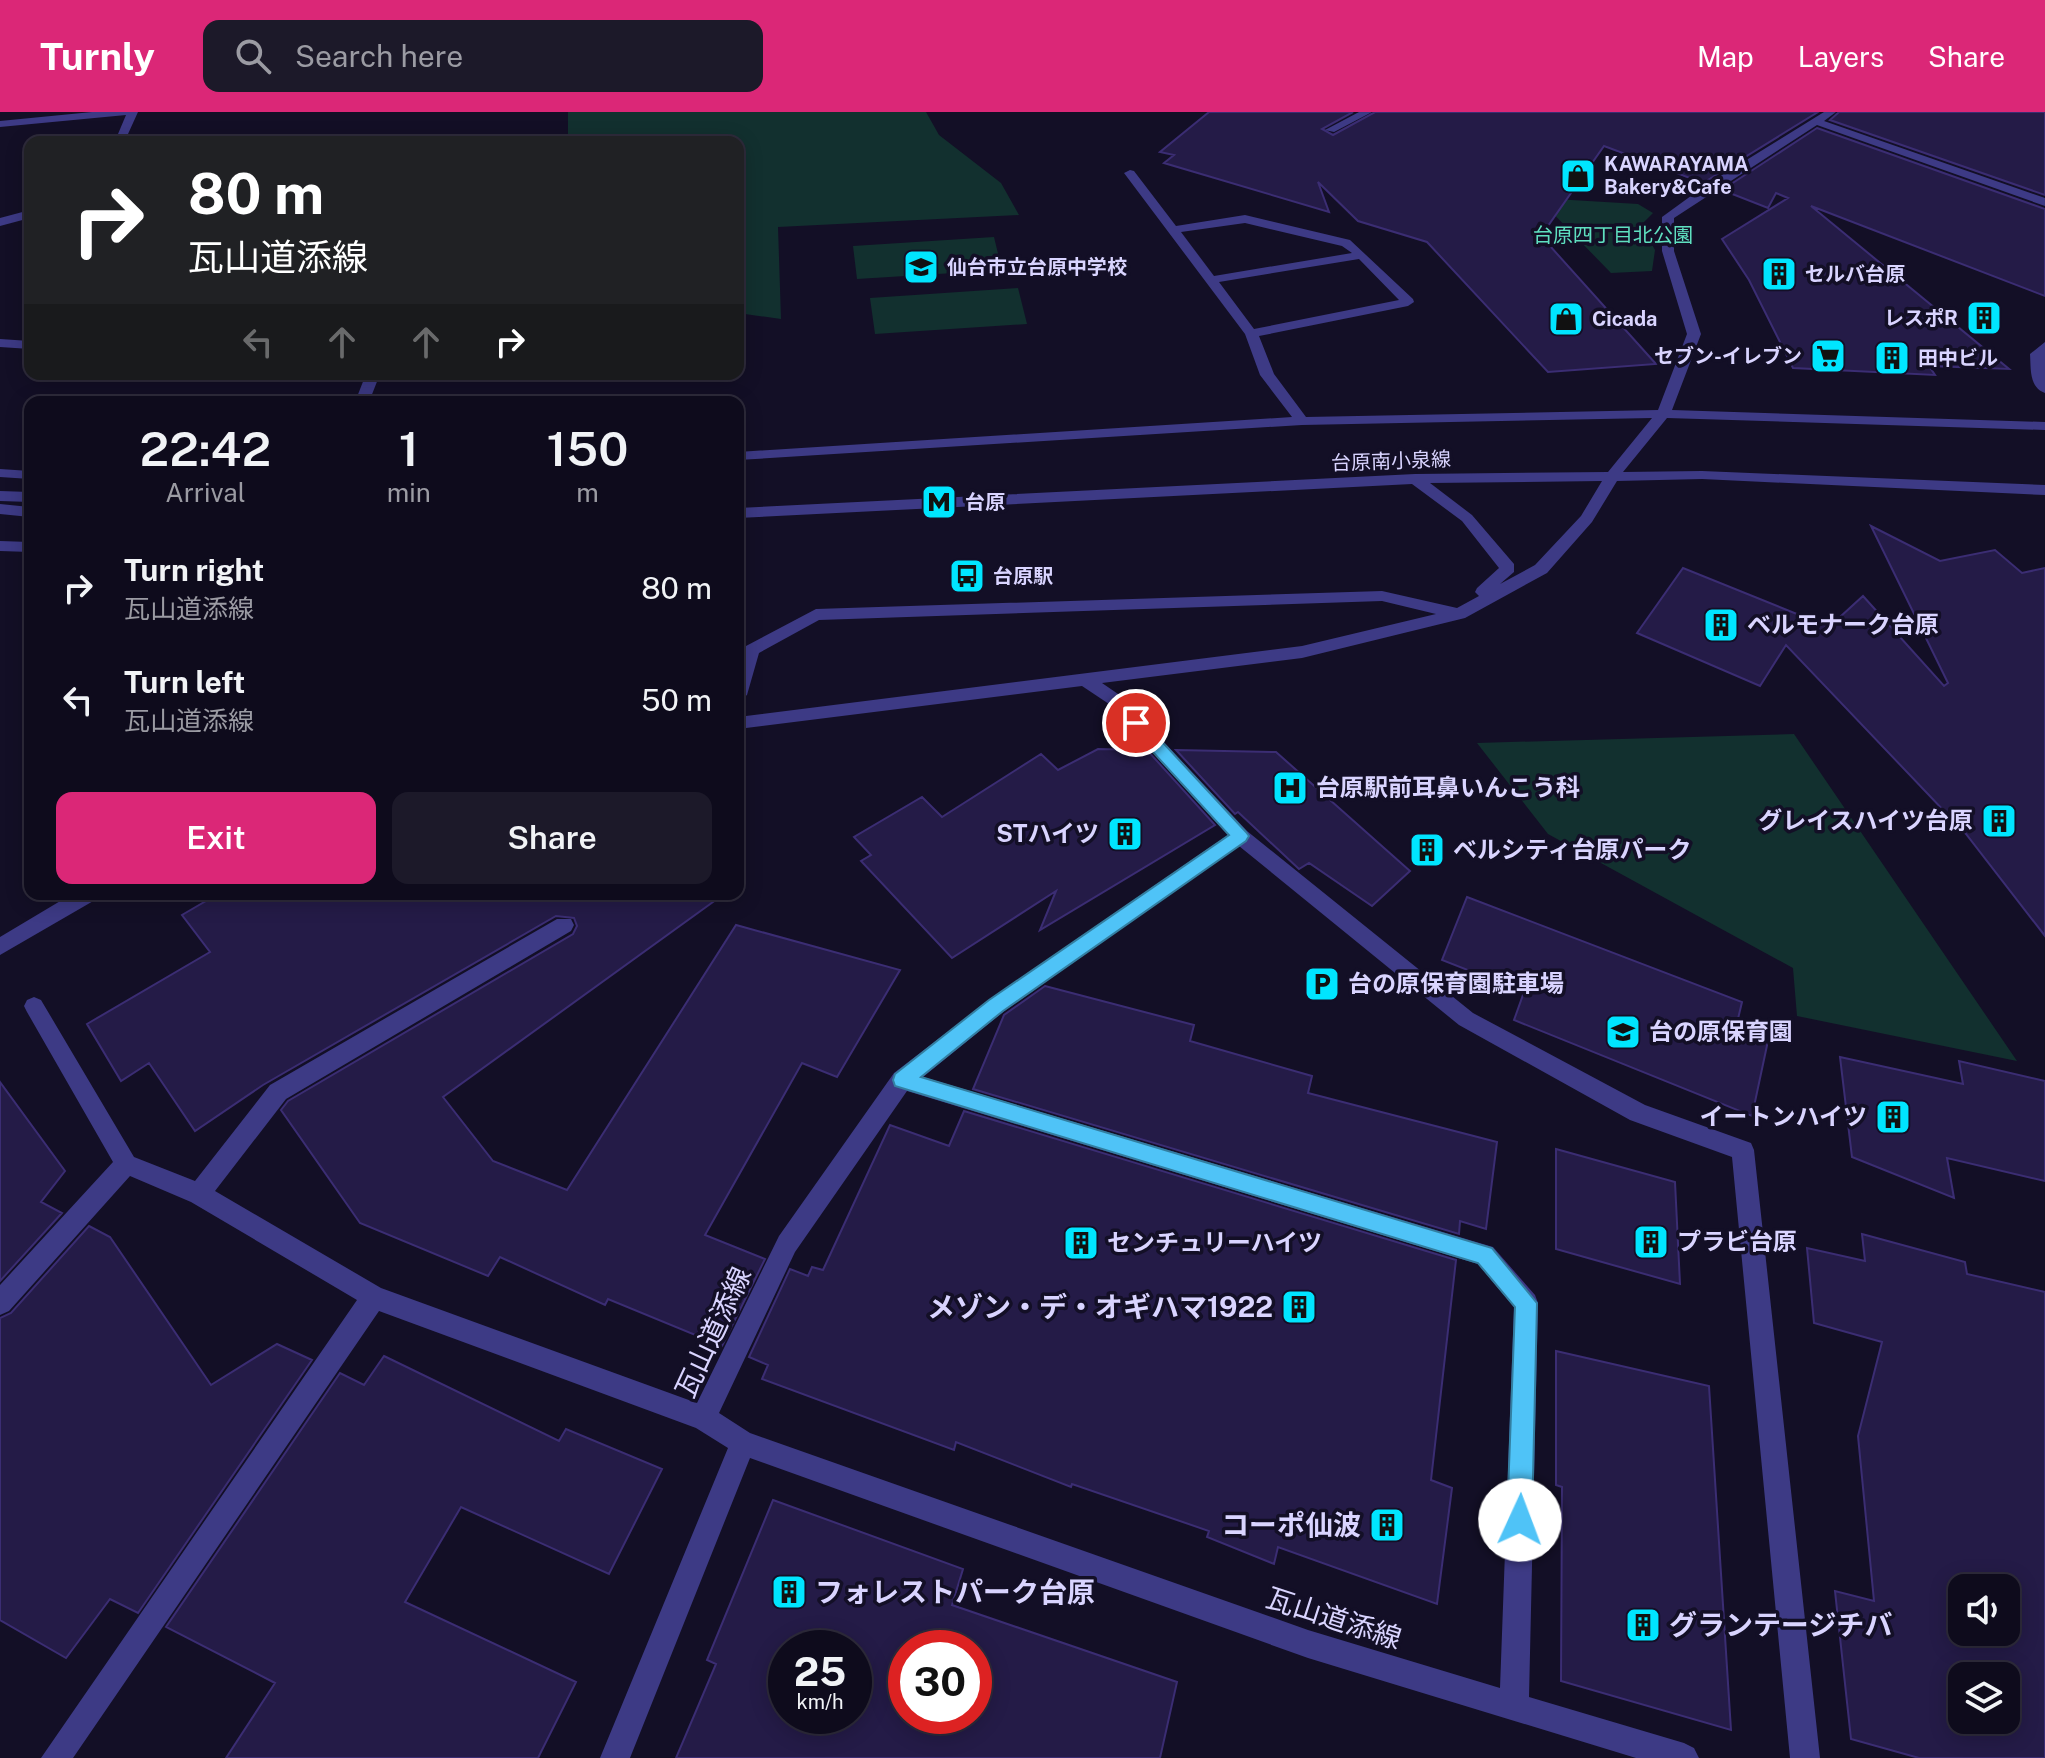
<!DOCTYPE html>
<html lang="en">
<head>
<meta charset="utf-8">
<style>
  :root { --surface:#0e0b1c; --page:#1c1929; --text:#f1f3f6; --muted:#9b9ba3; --line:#2e2b3b; --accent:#db2777 }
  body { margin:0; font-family:"Public Sans","Noto Sans JP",sans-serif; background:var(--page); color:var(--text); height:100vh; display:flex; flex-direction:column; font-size:30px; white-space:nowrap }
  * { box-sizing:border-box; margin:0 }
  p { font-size:26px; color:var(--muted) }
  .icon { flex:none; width:44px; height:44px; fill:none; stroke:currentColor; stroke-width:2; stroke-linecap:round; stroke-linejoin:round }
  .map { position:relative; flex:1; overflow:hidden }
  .details { position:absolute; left:24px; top:284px; width:720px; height:504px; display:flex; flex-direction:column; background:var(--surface); border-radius:16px; box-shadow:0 4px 20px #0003,0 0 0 2px var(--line) }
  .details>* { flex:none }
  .guide { position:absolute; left:24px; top:24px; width:720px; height:244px; border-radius:16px; box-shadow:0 4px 20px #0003,0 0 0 2px var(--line); background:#202124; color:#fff; overflow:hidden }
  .tools { position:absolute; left:1948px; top:1462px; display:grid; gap:16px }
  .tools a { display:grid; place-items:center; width:72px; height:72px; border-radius:16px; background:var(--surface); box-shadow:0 4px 20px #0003,0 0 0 2px var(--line); font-size:40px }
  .speed { position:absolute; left:768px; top:1518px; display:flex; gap:16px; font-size:40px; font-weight:700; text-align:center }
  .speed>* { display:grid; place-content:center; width:104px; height:104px; border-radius:50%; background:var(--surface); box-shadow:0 4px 20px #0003,0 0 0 2px var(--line); line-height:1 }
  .speed small { font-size:20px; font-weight:400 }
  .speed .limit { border:12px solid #d22; background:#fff; color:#111 }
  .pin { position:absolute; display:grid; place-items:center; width:68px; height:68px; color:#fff; margin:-34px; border:4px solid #fff; border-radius:50%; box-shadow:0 2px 8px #0007 }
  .me { position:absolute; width:88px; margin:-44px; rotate:2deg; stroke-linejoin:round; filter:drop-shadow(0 0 6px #0008) }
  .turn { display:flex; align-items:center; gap:28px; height:168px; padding:0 32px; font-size:36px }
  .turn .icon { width:104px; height:104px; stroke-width:2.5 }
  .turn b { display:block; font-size:56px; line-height:68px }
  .lanes { display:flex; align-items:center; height:76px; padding:0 32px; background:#0003; justify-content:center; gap:40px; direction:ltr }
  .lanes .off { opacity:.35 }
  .eta { display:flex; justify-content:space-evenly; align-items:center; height:136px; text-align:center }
  .eta b { font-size:48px; font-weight:600; line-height:56px }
  .button { display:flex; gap:16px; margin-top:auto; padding:16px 32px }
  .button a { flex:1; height:92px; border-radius:16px; background:var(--accent); color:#fff; font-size:32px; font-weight:600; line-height:92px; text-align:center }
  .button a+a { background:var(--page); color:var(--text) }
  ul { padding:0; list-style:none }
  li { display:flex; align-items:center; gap:24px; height:112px; padding:0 32px }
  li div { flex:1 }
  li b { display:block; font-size:30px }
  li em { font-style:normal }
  header { display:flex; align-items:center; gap:48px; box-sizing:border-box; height:112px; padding:0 40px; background:var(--accent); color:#fff }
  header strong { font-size:38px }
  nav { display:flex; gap:44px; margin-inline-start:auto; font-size:28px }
  .search { width:560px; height:72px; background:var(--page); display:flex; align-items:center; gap:20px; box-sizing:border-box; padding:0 28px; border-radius:16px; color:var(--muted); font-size:30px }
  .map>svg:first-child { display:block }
</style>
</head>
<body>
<header>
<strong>Turnly</strong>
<div class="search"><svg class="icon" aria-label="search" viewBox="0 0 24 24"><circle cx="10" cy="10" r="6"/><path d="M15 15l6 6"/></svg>Search here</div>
<nav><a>Map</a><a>Layers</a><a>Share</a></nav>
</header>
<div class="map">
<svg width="2045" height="1646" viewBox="0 0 2045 1646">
  <rect width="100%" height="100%" fill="#130f26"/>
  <path fill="#12302f" d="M568,0H926L939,23L1001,71L1019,103L778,115L781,207L738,201V30H568Z
    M1538,86L1638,92L1653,101L1641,113L1655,138L1652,159L1611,161Z
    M994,125L1002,158L857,167L853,134Z
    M1018,176L1027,212L875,222L870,186Z
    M1794,622L2017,949L1797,904L1793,856L1548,722L1477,631Z"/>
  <path fill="#241b47" stroke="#3b2d73" stroke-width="2" fill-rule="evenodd" d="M1209,0H1353L1322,17L1333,23L1375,0H1818L1703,71L1604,34L1541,124L1656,252L1548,260L1427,130L1358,109L1318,70L1329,100L1164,51L1174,43L1160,40Z
    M1839,0H2045V83L1830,8Z
    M1817,16L2045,97V184L1811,94L2009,257L1929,254L1935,263L1793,256L1749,168L1722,127L1788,86L1776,81L1768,96L1722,78Z
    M1871,414L1940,449L1995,438L2022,461L2045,456V824L1966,722L1786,533L1760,574L1637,521L1683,456L1829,515L1863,484L1944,574L1948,571Z
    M1098,637L1147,638L1215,713L1040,818L1056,779L952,846L861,749L871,743L854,725L922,685L942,705L1041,642L1058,658Z
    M1176,638L1276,640L1410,759L1372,794L1309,751L1299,757L1238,700L1235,702Z
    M218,782H724L443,985L493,1049L567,1078L736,813L900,858L837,965L802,951L705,1123L765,1147L722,1234L608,1187L605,1193L500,1145L488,1164L360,1111L281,998L288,989L573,822L577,814L574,806L556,804L263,973L195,1019L149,951L121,969L87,912L210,840L182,803Z
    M1467,785L1742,890L1737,911L1769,924L1752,1004L1514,908L1524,880L1442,848Z
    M1045,874L1194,913L1190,929L1312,964L1308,981L1497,1030L1486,1117L1460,1109L1459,1122L973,977L1004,903Z
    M1840,945L1963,972L1959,949L2045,969V1069L1947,1046L1954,1086L1852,1045Z
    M0,970L65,1059L41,1090L62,1101L0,1169Z
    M964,999L1456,1148L1431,1368L1452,1376L1437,1492L1278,1435L1274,1452L1207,1425L1209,1419L1072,1372L1071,1375L956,1330L954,1338L762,1267L768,1253L749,1245L790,1157L808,1164L812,1155L823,1158L890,1013L949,1034Z
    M1556,1037L1675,1070L1680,1172L1556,1137Z
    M89,1114L110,1125L211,1273L277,1232L312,1248L138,1501L110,1487L66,1546L0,1508V1206L11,1201Z
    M1862,1122L1965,1150L1967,1162L2045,1180V1646H1919L1851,1627L1835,1479L1874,1489L1858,1324L1882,1230L1814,1211L1807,1136L1865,1149ZM1962,1476H2006V1520H1962ZM1962,1564H2006V1608H1962Z
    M1556,1239L1709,1274L1731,1618L1561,1569L1562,1375L1556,1373Z
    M384,1244L559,1329L566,1317L662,1357L609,1462L461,1395L405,1490L576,1570L538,1646H226L275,1571L166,1515L340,1261L364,1273Z
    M773,1388L963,1457L952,1493L1177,1570L1160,1646H676L716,1552L707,1548ZM786,1536H854V1604H786ZM906,1536H974V1604H906Z"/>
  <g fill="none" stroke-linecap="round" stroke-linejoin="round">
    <path fill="#3d3a85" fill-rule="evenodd" d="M92,0H138L128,22L123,25L118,22L126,3L0,15V9Z
      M1359,0H1372L1334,20L1325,18Z
      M1824,0H1836L1824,9L2045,86V94L1817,13L1674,106V139L1701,222L1672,298L2045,310V318L1667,306L1623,360L1702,359L2045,373V383L1702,367L1617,369L1592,410L1547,461L1465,506L1302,546L1102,571L1121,584L1247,719L1473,901L1645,993L1751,1031L1754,1038L1820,1646H1790L1732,1045L1630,1008L1459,913L1239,734L1003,900L923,965L1493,1135L1535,1183L1538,1191L1529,1585L1684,1631L1694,1636L1699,1646H1636L1308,1546L750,1346L630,1646H600L728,1336L696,1316L379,1199L73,1646H41L357,1188L191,1090L130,1064L9,1199L0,1203V1173L113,1050L27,900L24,894L27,888L34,885L41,888L134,1045L195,1069L270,973L557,807H571L574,813L571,819L286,987L215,1079L381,1176L697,1291L779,1124L894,961L989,888L1228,723L1109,592L1082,574L738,617V605L1302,534L1436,502L1382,489L819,508L759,541L747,583L738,589V556L746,534L816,497L1382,479L1457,496L1479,484L1475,480L1477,476L1499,456L1462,409L1412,372L738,406V396L1415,362L1608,360L1652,306L1302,313L738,348V340L1292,305L1260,263L1245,222L1124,61L1130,58L1134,59L1176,114L1245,103L1350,128L1413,187L1414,190L1408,194L1259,224L1274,262L1306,305L1658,298L1687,222L1662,139V105L1706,73ZM1245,111L1342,134L1352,141L1214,164L1181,120ZM1359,147L1399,188L1254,217L1219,170ZM1602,369L1581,404L1535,453L1500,472L1514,460V452L1472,403L1430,371ZM907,979L1478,1152L1514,1195L1500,1576L1308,1518L750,1321L719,1301L795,1140Z
      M30,98V106L0,114V106Z
      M0,227L30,229V237L0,235Z
      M2045,230V281C2029,275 2031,257 2030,242Z
      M366,262H380L369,290H355Z
      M0,357L30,359V367L0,365Z
      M0,379L30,380V390L0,389Z
      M0,392L30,395V405L0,402Z
      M0,429L30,430V440L0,439Z
      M72,782H98L95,788L0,843V825Z"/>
  </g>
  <path fill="#4fc3f7" stroke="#337fa1" stroke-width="2" d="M1136,605L1141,607L1246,720L1249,724L1246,729L1003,899L921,965L1492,1136L1537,1191L1532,1408L1528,1417L1520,1420L1511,1417L1507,1408L1515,1195L1478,1151L895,974L893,968L895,962L989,888L1229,723L1130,615L1128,611Z"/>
  <defs>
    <symbol id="shop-square" viewBox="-11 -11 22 22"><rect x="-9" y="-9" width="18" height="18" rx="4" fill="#00e5ff" stroke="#130f26"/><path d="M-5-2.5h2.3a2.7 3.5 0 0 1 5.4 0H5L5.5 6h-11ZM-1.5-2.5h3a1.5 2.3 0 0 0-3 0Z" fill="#111"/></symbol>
    <symbol id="school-square" viewBox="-11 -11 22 22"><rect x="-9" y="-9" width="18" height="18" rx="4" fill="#00e5ff" stroke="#130f26"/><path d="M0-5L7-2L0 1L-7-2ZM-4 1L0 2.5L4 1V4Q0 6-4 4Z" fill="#111"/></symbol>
    <symbol id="building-square" viewBox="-11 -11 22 22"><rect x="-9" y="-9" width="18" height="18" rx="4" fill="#00e5ff" stroke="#130f26"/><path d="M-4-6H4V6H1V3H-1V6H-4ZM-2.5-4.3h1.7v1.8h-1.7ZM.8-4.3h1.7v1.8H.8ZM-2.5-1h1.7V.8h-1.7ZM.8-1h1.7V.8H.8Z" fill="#111"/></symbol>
    <symbol id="supermarket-square" viewBox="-11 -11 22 22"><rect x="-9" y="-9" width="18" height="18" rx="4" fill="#00e5ff" stroke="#130f26"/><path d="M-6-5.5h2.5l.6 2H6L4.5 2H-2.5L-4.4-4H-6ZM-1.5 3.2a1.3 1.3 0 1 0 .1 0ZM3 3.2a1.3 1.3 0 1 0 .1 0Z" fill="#111"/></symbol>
    <symbol id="metro-square" viewBox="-11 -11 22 22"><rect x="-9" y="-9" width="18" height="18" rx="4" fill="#00e5ff" stroke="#130f26"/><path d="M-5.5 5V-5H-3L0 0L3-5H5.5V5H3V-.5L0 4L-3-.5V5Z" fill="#111"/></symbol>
    <symbol id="bus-square" viewBox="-11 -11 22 22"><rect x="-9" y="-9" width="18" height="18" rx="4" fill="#00e5ff" stroke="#130f26"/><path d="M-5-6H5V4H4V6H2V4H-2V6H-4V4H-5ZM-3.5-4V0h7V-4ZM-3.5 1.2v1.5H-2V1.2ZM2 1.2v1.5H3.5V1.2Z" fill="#111"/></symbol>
    <symbol id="hospital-square" viewBox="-11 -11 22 22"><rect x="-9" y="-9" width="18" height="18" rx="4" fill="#00e5ff" stroke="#130f26"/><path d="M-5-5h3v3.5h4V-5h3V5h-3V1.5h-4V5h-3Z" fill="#111"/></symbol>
    <symbol id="parking-square" viewBox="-11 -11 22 22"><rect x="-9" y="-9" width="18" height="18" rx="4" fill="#00e5ff" stroke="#130f26"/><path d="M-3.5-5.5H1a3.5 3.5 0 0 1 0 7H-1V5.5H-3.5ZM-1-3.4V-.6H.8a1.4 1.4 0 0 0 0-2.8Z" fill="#111"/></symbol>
  </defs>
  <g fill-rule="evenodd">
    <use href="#shop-square" x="1558" y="44" width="40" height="40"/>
    <use href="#school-square" x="901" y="135" width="40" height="40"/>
    <use href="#building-square" x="1759" y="142" width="40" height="40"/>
    <use href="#building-square" x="1964" y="186" width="40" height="40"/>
    <use href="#shop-square" x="1546" y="187" width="40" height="40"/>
    <use href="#supermarket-square" x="1808" y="224" width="40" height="40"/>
    <use href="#building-square" x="1872" y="226" width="40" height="40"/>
    <use href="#metro-square" x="919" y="370" width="40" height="40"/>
    <use href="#bus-square" x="947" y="444" width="40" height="40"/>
    <use href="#building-square" x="1701" y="493" width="40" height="40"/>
    <use href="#hospital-square" x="1270" y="656" width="40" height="40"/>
    <use href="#building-square" x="1979" y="689" width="40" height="40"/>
    <use href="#building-square" x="1105" y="702" width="40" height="40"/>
    <use href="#building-square" x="1407" y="718" width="40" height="40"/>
    <use href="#parking-square" x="1302" y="852" width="40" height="40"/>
    <use href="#school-square" x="1603" y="900" width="40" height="40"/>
    <use href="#building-square" x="1873" y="985" width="40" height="40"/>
    <use href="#building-square" x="1631" y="1110" width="40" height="40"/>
    <use href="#building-square" x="1061" y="1111" width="40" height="40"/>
    <use href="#building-square" x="1279" y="1175" width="40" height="40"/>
    <use href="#building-square" x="1367" y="1393" width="40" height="40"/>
    <use href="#building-square" x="769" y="1460" width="40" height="40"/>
    <use href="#building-square" x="1623" y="1493" width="40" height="40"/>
  </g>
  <g text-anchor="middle" stroke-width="7" stroke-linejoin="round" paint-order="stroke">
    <g font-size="20" font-weight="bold" fill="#d9d4ff" stroke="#130f26" text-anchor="start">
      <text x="1604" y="59">KAWARAYAMA<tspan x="1604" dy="23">Bakery&amp;Cafe</tspan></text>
      <text x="947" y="162">仙台市立台原中学校</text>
      <text x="1805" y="169">セルバ台原</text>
      <text x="1958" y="213" text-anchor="end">レスポR</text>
      <text x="1592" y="214">Cicada</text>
      <text x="1802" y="251" text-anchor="end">セブン-イレブン</text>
      <text x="1918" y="253">田中ビル</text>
      <text x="965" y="397">台原</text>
      <text x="993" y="471">台原駅</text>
    </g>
    <g font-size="20" fill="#5fe0c0" stroke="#130f26">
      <text x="1613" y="130">台原四丁目北公園</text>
    </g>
    <g font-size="20" fill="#d9d4ff" stroke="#130f26">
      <text transform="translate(1391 349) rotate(-2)" y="7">台原南小泉線</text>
    </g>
    <g font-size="24" font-weight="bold" fill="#d9d4ff" stroke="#130f26" text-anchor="start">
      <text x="1747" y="521">ベルモナーク台原</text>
      <text x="1316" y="684">台原駅前耳鼻いんこう科</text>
      <text x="1973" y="717" text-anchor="end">グレイスハイツ台原</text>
      <text x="1099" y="730" text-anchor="end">STハイツ</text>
      <text x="1453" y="746">ベルシティ台原パーク</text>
      <text x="1348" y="880">台の原保育園駐車場</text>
      <text x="1649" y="928">台の原保育園</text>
      <text x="1867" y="1013" text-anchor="end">イートンハイツ</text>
      <text x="1677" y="1138">プラビ台原</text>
      <text x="1107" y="1139">センチュリーハイツ</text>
    </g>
    <g font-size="28" font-weight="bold" fill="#d9d4ff" stroke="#130f26" text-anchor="end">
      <text x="1273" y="1205">メゾン・デ・オギハマ1922</text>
      <text x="1361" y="1423">コーポ仙波</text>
      <text x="815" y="1490" text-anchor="start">フォレストパーク台原</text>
      <text x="1669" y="1523" text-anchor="start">グランテージチバ</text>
    </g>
    <g font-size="28" fill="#d9d4ff" stroke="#130f26">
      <text transform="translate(713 1220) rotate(-65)" y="10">瓦山道添線</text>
      <text transform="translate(1334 1506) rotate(18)" y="10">瓦山道添線</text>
    </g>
  </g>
</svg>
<div class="tools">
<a><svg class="icon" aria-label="sound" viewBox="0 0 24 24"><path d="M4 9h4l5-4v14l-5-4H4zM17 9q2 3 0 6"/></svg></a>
<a><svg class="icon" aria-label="layers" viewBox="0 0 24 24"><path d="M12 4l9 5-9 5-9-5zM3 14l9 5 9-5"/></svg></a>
</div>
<div class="speed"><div>25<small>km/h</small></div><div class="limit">30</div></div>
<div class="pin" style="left:1136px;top:611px;background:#d93025"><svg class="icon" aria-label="arrive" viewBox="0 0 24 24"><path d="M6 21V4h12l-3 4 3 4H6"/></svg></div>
<svg class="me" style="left:1520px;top:1408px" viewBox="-20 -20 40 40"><circle r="19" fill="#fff"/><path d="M0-13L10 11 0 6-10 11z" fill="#4fc3f7"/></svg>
<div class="guide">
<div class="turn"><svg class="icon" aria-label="right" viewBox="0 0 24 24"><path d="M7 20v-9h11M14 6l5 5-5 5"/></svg><div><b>80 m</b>瓦山道添線</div></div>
<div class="lanes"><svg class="icon off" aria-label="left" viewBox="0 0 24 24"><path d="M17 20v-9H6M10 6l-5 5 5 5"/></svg><svg class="icon off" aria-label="ahead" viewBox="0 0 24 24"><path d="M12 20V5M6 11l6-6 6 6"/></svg><svg class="icon off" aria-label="ahead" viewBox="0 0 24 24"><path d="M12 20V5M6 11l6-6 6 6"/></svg><svg class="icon" aria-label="right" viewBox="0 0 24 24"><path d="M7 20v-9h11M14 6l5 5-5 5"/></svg></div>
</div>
<section class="details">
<div class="eta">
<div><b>22:42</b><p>Arrival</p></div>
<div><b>1</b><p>min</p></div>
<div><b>150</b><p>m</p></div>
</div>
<ul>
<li><svg class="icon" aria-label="right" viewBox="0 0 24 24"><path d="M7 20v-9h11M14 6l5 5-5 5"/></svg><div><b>Turn right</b><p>瓦山道添線</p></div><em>80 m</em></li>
<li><svg class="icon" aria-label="left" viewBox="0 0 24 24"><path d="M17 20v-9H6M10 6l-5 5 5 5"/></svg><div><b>Turn left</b><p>瓦山道添線</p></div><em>50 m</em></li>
</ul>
<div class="button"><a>Exit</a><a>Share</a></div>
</section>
</div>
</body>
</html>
